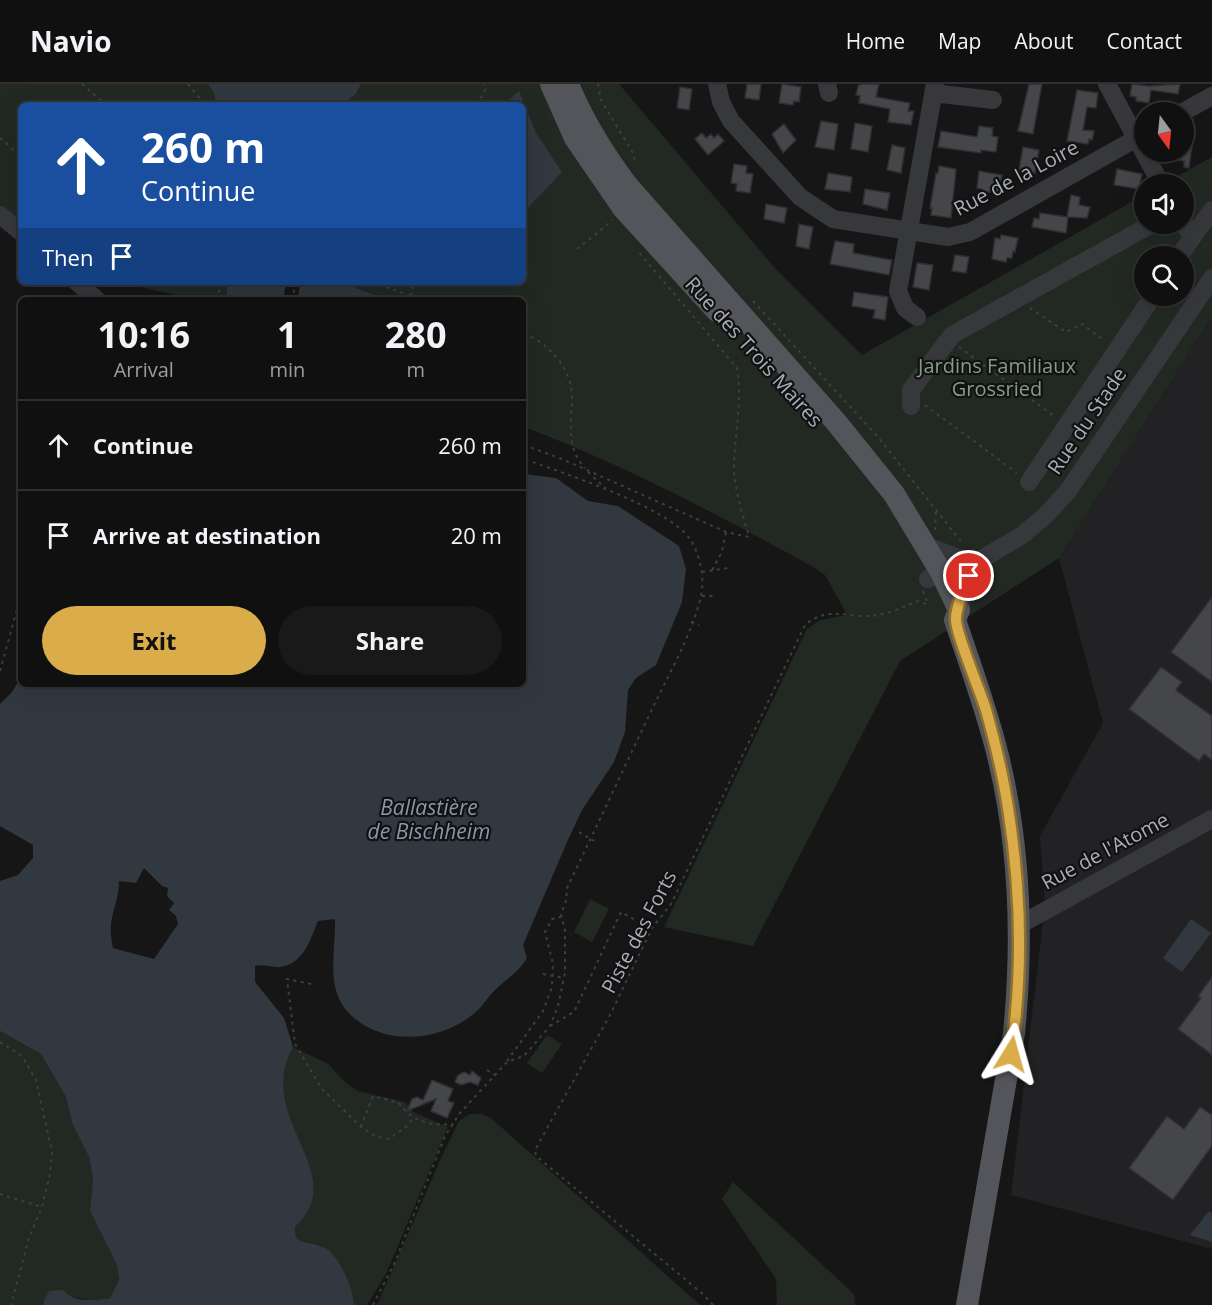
<!DOCTYPE html>
<html lang="en">
<head>
<meta charset="utf-8">
<style>
  :root { --surface:#101011; --page:#19191a; --text:#f1f3f6; --muted:#9c9d9f; --line:#303031; --accent:#dbad4a }
  body { margin:0; font-family:"Open Sans",sans-serif; background:var(--page); color:var(--text); height:100vh; display:flex; flex-direction:column; font-size:22px; white-space:nowrap }
  * { box-sizing:border-box; margin:0 }
  p { font-size:20px; color:var(--muted) }
  .icon { flex:none; width:33px; height:33px; fill:none; stroke:currentColor; stroke-width:2; stroke-linecap:round; stroke-linejoin:round }
  .map { position:relative; flex:1; overflow:hidden }
  .sheet { position:absolute; left:18px; top:213px; width:508px; height:390px; display:flex; flex-direction:column; background:var(--surface); border-radius:9px; box-shadow:0 6px 24px #0002,0 0 0 2px var(--line) }
  .sheet>* { flex:none }
  .banner { position:absolute; left:18px; top:18px; width:508px; height:183px; border-radius:9px; box-shadow:0 6px 24px #0002,0 0 0 2px var(--line); background:#1a4fa0; color:#fff; overflow:hidden }
  .needle { width:39px; rotate:165deg }
  .buttons { position:absolute; left:1134px; top:18px; display:grid; gap:12px }
  .buttons a { display:grid; place-items:center; width:60px; height:60px; border-radius:50%; background:var(--surface); box-shadow:0 6px 24px #0002,0 0 0 2px var(--line); font-size:30px }
  .pin { position:absolute; display:grid; place-items:center; width:51px; height:51px; color:#fff; margin:-26px; border:3px solid #fff; border-radius:50%; box-shadow:0 2px 6px #0007 }
  .me { position:absolute; width:66px; margin:-33px; rotate:8deg; stroke-linejoin:round; filter:drop-shadow(0 0 4px #0008) }
  .turn { display:flex; align-items:center; gap:21px; height:126px; padding:0 24px; font-size:27px }
  .turn .icon { width:78px; height:78px; stroke-width:2.5 }
  .turn b { display:block; font-size:42px; line-height:51px }
  .then { display:flex; align-items:center; height:57px; padding:0 24px; background:#0003; gap:12px; font-size:22px }
  .eta { display:flex; justify-content:space-evenly; align-items:center; height:102px; text-align:center }
  .eta b { font-size:36px; font-weight:700; line-height:42px }
  .button { display:flex; gap:12px; margin-top:auto; padding:12px 24px }
  .button a { flex:1; height:69px; border-radius:36px; background:var(--accent); color:#111; font-size:24px; font-weight:700; line-height:69px; text-align:center }
  .button a+a { background:var(--page); color:var(--text) }
  ul { padding:0; list-style:none }
  li { display:flex; align-items:center; gap:18px; height:90px; padding:0 24px; border-top:2px solid var(--line) }
  li div { flex:1 }
  li b { display:block; font-size:22px }
  li em { font-style:normal }
  header { display:flex; align-items:center; gap:36px; box-sizing:border-box; height:84px; padding:0 30px; background:var(--surface); border-bottom:2px solid var(--line) }
  header strong { font-size:28px }
  nav { display:flex; gap:33px; margin-inline-start:auto; font-size:21px }
  .map>svg:first-child { display:block }
</style>
</head>
<body>
<header>
<strong>Navio</strong>
<nav><a>Home</a><a>Map</a><a>About</a><a>Contact</a></nav>
</header>
<div class="map">
<svg width="1212" height="1221" viewBox="0 0 1212 1221">
  <rect width="100%" height="100%" fill="#161617"/>
  <path fill="#222224" d="M1212,233V1165L1011,1111L1045,820L1040,752L1103,639L1059,474Z"/>
  <path fill="#222923" fill-rule="evenodd" d="M0,0H208L215,11L214,21H21V142L0,123Z
    M361,0H619L773,182L862,271L1144,111V140H1184V100H1164L1212,73V233L1059,474L900,577L753,862L664,843L807,545L820,536L847,531L825,491L815,484C721,432 624,381 524,343V216H387L341,198H524V21H342L356,10ZM1144,172H1184V212H1144Z
    M117,198H227V216H200Z
    M590,815L609,825L592,858L574,848Z
    M0,947L41,970L66,1013L72,1039L89,1073L93,1095L90,1127L117,1181L119,1194L110,1214L92,1217L69,1212L42,1218V1221H0Z
    M547,951L562,960L542,989L527,979Z
    M293,963L328,980L347,1000L358,1007L405,1018L413,1028L448,1043L386,1190L367,1221H354L320,1161L303,1159L296,1154L295,1143C338,1103 291,1059 283,1016C280,997 284,979 293,963Z
    M470,1030H481L491,1034L700,1221H377L442,1072L459,1037Z
    M733,1098L854,1210L855,1221H777L776,1195L722,1115Z"/>
  <path fill="#31383f" fill-rule="evenodd" d="M208,0H361L356,10L342,21H214L215,11Z
    M519,7L536,49L562,88L524,128V21H503Z
    M227,198H286L283,216H227Z
    M301,198H341L387,216H297Z
    M524,390L556,394L588,417L618,422L679,462L686,485L682,518L656,581L636,594L628,606L625,648L614,678L582,726L567,758L523,861L527,874C518,889 506,895 495,906C489,912 485,918 480,924C455,949 416,959 382,949C367,944 351,935 342,920C327,896 336,861 335,835L318,837C310,856 303,881 279,883C270,883 262,880 255,882V898L284,934L293,963C253,1035 353,1089 295,1143L296,1154C305,1161 313,1158 323,1163C339,1170 353,1204 354,1221H42L49,1207L63,1206C74,1219 94,1217 110,1214L119,1195L117,1181L90,1127L93,1095L89,1073L72,1039L66,1013L41,970L0,947V797L18,791L33,774V761L0,742V620L12,608L21,593V600H524ZM144,784L162,802L168,804L167,812L174,819L169,826L176,832L178,840L154,875L113,864C106,833 118,826 119,797L136,799Z
    M1191,835L1211,849L1182,888L1163,874Z
    M1209,1127L1212,1129V1158L1190,1151Z"/>
  <path fill="#45464a" stroke="#303033" stroke-width="1.5" d="M747,0H761L759,16L745,14Z
    M782,0L801,3L799,18L794,17L793,21L779,19Z
    M861,0H879L876,13L910,19L908,27H914L911,41L888,38L890,25L859,19L860,12L856,11L858,2Z
    M1029,0H1042L1033,50L1018,47Z
    M1132,0L1149,2L1180,0L1178,10L1151,6L1149,19L1136,17V13L1130,12Z
    M680,3L692,5L689,26L677,24Z
    M1077,6L1098,9L1096,24L1087,23L1083,46L1094,47L1092,56L1089,55L1088,60L1067,57Z
    M821,37L838,40L834,66L815,63Z
    M855,39L872,42L868,68L851,65Z
    M784,40L796,56L783,69L772,50Z
    M979,42L993,44L992,52L998,53L996,68L981,66V69L938,63L941,47L977,53Z
    M702,49L706,54L711,50L714,54L718,50L724,57L708,71L695,55Z
    M1184,52L1193,54L1189,84L1184,83V77L1159,73V68H1184Z
    M892,61L905,64L901,89L887,86Z
    M1023,63L1039,66L1035,89L1019,86Z
    M734,80L747,82L746,89L753,90L750,109L736,107L737,100L731,99Z
    M939,82L956,85L951,134L931,131L932,124H930L936,89H938Z
    M1117,85L1142,90L1139,105L1114,101Z
    M979,87L1002,91L999,108H982V105L977,104Z
    M828,89L852,93L850,108L825,105Z
    M865,105L890,109L887,126L863,120Z
    M1071,111L1080,113L1079,121L1090,123L1087,134L1067,133Z
    M766,120L787,124L784,139L764,135Z
    M1040,129L1068,133L1066,149L1032,143L1034,134L1039,135Z
    M799,140L813,143L809,165L796,162Z
    M1001,151L1018,154L1015,168L1013,167L1012,174H1007L1006,178L992,175L995,154L1000,155Z
    M835,157L854,160L853,169L892,176L889,191L830,180Z
    M955,171L969,173L966,189L952,187Z
    M917,179L933,181L929,206L913,203Z
    M854,208L888,213L885,236L873,234L875,226L852,222Z
    M1212,513V598L1171,568Z
    M1161,583L1182,598L1176,606L1212,632V676L1204,670L1199,677L1129,625Z
    M1212,893V971L1178,945L1201,914L1198,912Z
    M472,987L481,994L478,1001L470,998L461,1001L455,998L458,991L464,988L470,991Z
    M432,996L453,1005L448,1017L454,1019L447,1034L431,1027L436,1015L407,1027L412,1015L417,1013L423,1016Z
    M1200,1023L1212,1031V1062L1173,1116L1129,1084L1167,1032L1184,1045Z"/>
  <g fill="none" stroke-linecap="round" stroke-linejoin="round">
    <path stroke="#3d3f43" stroke-width="2" stroke-dasharray="3 4.5" stroke-linecap="butt" d="M82,0L106,21
      M188,0L205,21
      M598,0L601,16L634,71L635,81
      M477,21L486,4L484,0
      M0,54L21,72
      M577,165L613,136
      M372,198L422,216
      M411,212L414,198
      M219,216V198
      M292,216L296,198
      M753,217L878,353L963,460
      M1030,224L1066,248L1082,240L1105,257
      M524,250C548,258 572,285 572,313C572,338 565,363 585,384
      M959,263L1054,332
      M925,321L1017,389
      M524,361L562,375L726,448L749,453C743,431 735,408 734,385C734,352 743,318 737,284L637,166
      M588,388L606,405
      M935,446L936,428
      M712,486L722,468L726,448
      M702,488L728,484
      M923,507L928,521
      M702,512H714
      M691,538L699,541
      M0,587L21,511
      M579,748L594,757
      M543,890L564,894
      M311,900L287,895L295,960L322,1005L361,1043L375,1052L389,1055L407,1042L414,1033
      M550,942L574,928L621,828L637,837
      M0,958L22,972L36,996L52,1068L50,1090L42,1123L29,1154L11,1221
      M507,977L543,927L552,903L553,880L545,848L552,835L561,833
      M487,986L495,991
      M361,1043L373,1012L399,1019C412,1038 431,1042 453,1040
      M0,1110L42,1123
      M373,1221L395,1178L445,1052L460,1029L507,978L524,972L550,942L558,922L565,889V846L561,830L567,814L566,806C596,744 625,682 654,621C671,586 692,550 701,512C705,494 700,470 690,455C668,423 563,389 524,375
      M713,1221L703,1210L536,1072L535,1066L610,931L652,844L671,820L805,541C830,520 848,536 878,531C891,529 905,522 918,517L928,521"/>
    <path stroke="#37383c" stroke-width="18" d="M717,0L721,18L731,37L800,113L833,135L948,153L970,148L1144,50
      M827,0L829,9
      M1107,0L1161,100
      M933,9L993,16
      M1183,28L1212,12
      M0,131L21,148
      M1192,154L1212,126
      M1179,172L1192,154L1184,139
      M77,198L97,216
      M917,233L905,224L898,207L935,0
      M911,322V306L952,251L1152,140
      M1029,398L1153,212
      M925,461L973,480L959,526
      M973,480L1021,452L1046,431L1068,407L1212,194
      M928,495L954,482
      M1019,841L1212,735"/>
    <path stroke="#54555a" stroke-width="22" d="M551,0L575,54L623,124L717,227
      M568,0C583,37 603,69 627,101L836,338L894,410L941,488L959,526L955,536C970,581 987,626 998,672C1020,762 1023,857 1014,949L967,1221"/>
  </g>
  <g fill="none" stroke-linecap="round" stroke-linejoin="round">
    <defs>
      <path id="route" d="M969,492C964,504 956,522 956,535C955,548 981,609 986,626C995,658 1003,691 1008,724C1021,805 1023,889 1011,970"/>
    </defs>
    <use href="#route" stroke="#8e7030" stroke-width="15"/>
    <use href="#route" stroke="#dbad4a" stroke-width="10"/>
  </g>
  <g text-anchor="middle" stroke-width="4.5" stroke-linejoin="round" paint-order="stroke">
    <g font-size="20" fill="#a9adb6" stroke="#111112">
      <text transform="translate(1016 94) rotate(-28)" y="7">Rue de la Loire</text>
      <text transform="translate(754 268) rotate(48)" y="7">Rue des Trois Maires</text>
      <text transform="translate(1087 337) rotate(-56)" y="7">Rue du Stade</text>
      <text transform="translate(1105 767) rotate(-28)" y="7">Rue de l'Atome</text>
      <text transform="translate(639 848) rotate(-62)" y="7">Piste des Forts</text>
    </g>
    <g font-size="20" fill="#839e85" stroke="#111112">
      <text x="997" y="289">Jardins Familiaux<tspan x="997" dy="23">Grossried</tspan></text>
    </g>
    <g font-size="21" font-style="italic" fill="#8599ac" stroke="#111112">
      <text x="429" y="731">Ballastière<tspan x="429" dy="24">de Bischheim</tspan></text>
    </g>
  </g>
</svg>
<div class="buttons">
<a><svg class="needle" viewBox="-14 -14 28 28"><path d="M0-13l5 13h-10z" fill="#e53935"/><path d="M0 13l5-13h-10z" fill="#9c9d9f"/></svg></a>
<a><svg class="icon" aria-label="sound" viewBox="0 0 24 24"><path d="M4 9h4l5-4v14l-5-4H4zM17 9q2 3 0 6"/></svg></a>
<a><svg class="icon" aria-label="search" viewBox="0 0 24 24"><circle cx="10" cy="10" r="6"/><path d="M15 15l6 6"/></svg></a>
</div>
<div class="pin" style="left:969px;top:492px;background:#d93025"><svg class="icon" aria-label="arrive" viewBox="0 0 24 24"><path d="M6 21V4h12l-3 4 3 4H6"/></svg></div>
<svg class="me" style="left:1011px;top:970px" viewBox="-20 -20 40 40"><path d="M0-17L14 15 0 8-14 15z" fill="#dbad4a" stroke="#fff" stroke-width="4"/></svg>
<div class="banner">
<div class="turn"><svg class="icon" aria-label="ahead" viewBox="0 0 24 24"><path d="M12 20V5M6 11l6-6 6 6"/></svg><div><b>260 m</b>Continue</div></div>
<div class="then">Then<svg class="icon" aria-label="arrive" viewBox="0 0 24 24"><path d="M6 21V4h12l-3 4 3 4H6"/></svg></div>
</div>
<section class="sheet">
<div class="eta">
<div><b>10:16</b><p>Arrival</p></div>
<div><b>1</b><p>min</p></div>
<div><b>280</b><p>m</p></div>
</div>
<ul>
<li><svg class="icon" aria-label="ahead" viewBox="0 0 24 24"><path d="M12 20V5M6 11l6-6 6 6"/></svg><div><b>Continue</b></div><em>260 m</em></li>
<li><svg class="icon" aria-label="arrive" viewBox="0 0 24 24"><path d="M6 21V4h12l-3 4 3 4H6"/></svg><div><b>Arrive at destination</b></div><em>20 m</em></li>
</ul>
<div class="button"><a>Exit</a><a>Share</a></div>
</section>
</div>
</body>
</html>
